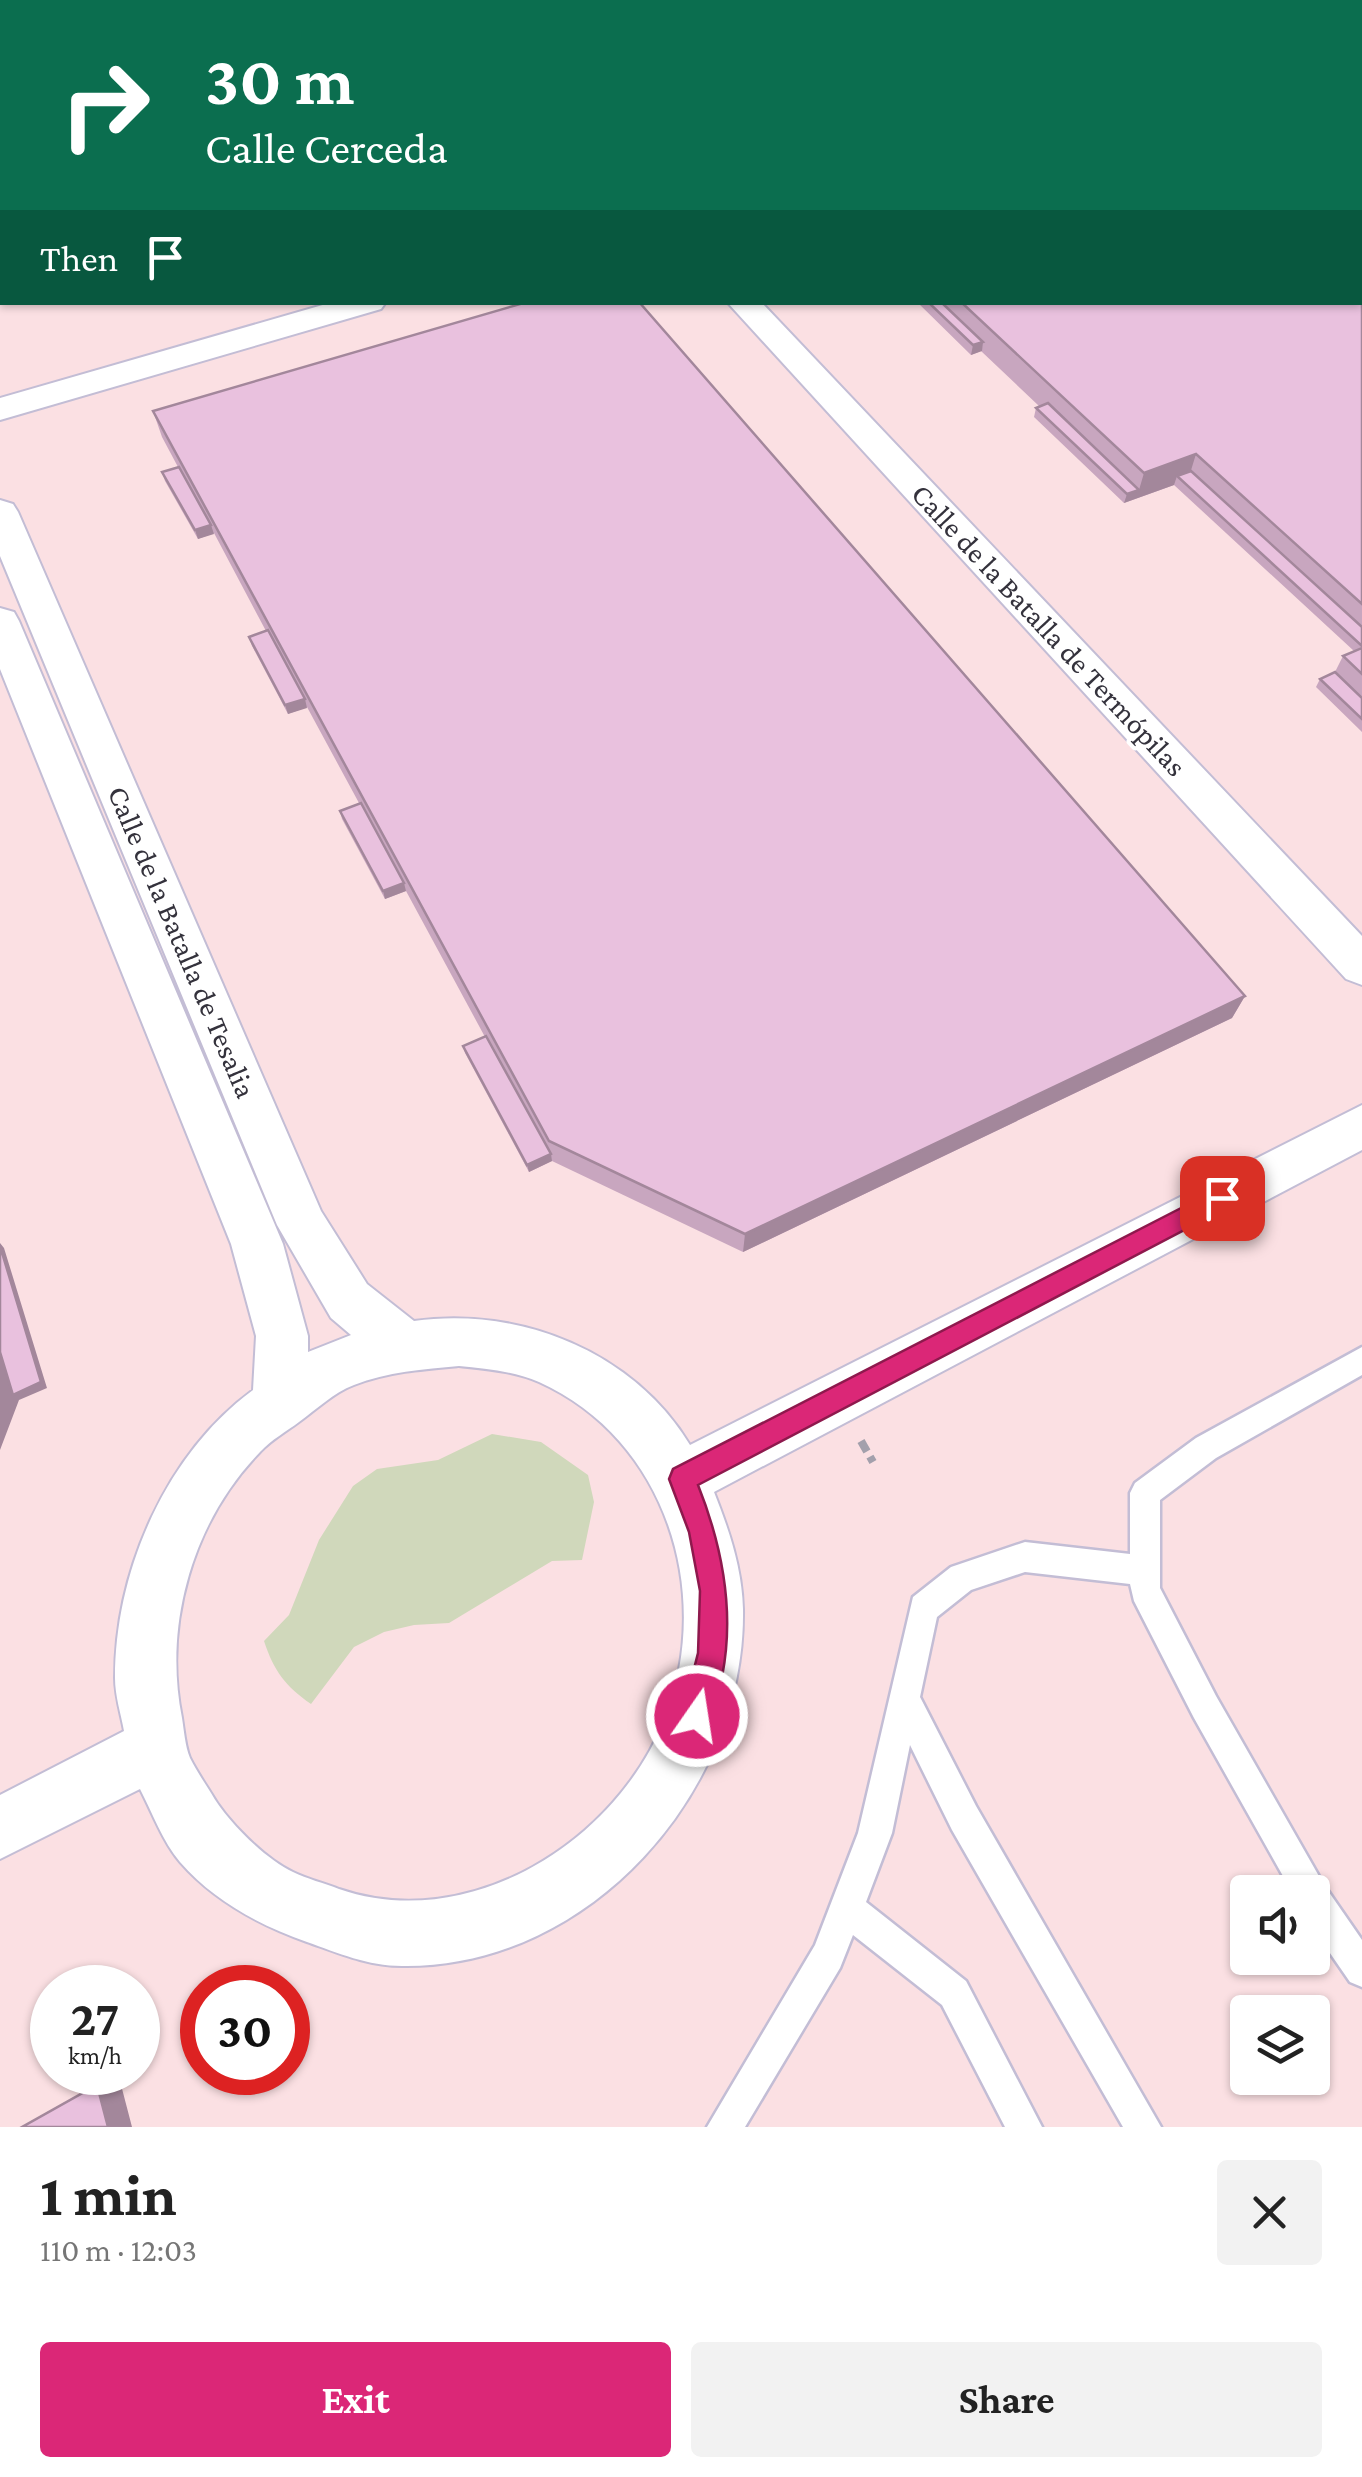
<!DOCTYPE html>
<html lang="en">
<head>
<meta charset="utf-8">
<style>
  :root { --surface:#fff; --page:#f2f2f2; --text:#222; --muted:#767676; --accent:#db2777 }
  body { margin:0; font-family:"Crimson Pro",serif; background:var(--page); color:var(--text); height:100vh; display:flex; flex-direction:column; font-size:38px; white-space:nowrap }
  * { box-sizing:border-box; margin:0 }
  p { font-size:32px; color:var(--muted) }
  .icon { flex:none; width:55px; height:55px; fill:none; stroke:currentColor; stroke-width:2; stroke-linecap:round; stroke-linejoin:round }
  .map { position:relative; height:2127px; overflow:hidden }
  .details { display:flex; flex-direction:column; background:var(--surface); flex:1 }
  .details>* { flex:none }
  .top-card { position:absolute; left:0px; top:0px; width:1362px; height:305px; box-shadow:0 2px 8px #0004; background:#0b6e4f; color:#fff; overflow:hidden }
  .tools { position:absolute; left:1230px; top:1875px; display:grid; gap:20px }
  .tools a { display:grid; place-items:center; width:100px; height:100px; border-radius:10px; background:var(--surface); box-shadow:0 2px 8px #0004; font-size:50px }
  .speed { position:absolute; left:30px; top:1965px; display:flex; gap:20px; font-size:50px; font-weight:700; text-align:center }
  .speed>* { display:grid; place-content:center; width:130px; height:130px; border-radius:50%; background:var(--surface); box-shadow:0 2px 8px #0004; line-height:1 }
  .speed small { font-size:25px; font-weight:400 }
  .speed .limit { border:15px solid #d22; background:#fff; color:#111 }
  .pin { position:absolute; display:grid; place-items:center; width:85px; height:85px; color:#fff; margin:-42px; border-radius:20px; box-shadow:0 5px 15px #0006 }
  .me { position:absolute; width:110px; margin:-55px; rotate:13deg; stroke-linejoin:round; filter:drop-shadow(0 0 8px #0008) }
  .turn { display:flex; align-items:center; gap:35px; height:210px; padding:0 40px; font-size:45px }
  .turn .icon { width:130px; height:130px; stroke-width:2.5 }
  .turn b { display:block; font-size:70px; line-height:85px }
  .then { display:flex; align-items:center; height:95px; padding:0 40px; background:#0003; gap:20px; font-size:38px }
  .round { display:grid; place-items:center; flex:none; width:105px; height:105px; border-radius:10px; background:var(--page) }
  .overview { display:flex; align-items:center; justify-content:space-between; height:170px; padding:0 40px }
  h1 { font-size:60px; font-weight:700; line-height:75px }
  .action { display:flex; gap:20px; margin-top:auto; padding:20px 40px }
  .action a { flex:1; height:115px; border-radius:10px; background:var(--accent); color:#fff; font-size:40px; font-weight:700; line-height:115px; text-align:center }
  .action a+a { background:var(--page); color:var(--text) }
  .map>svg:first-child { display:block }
</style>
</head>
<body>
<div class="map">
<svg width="1362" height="2127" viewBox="0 0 1362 2127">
  <rect width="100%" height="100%" fill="#f3effe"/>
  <path fill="#fbe0e3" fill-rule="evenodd" d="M0,0H1362V2127H0ZM2,2H1360V302H2ZM1248,1892H1312V1958H1248ZM52,1988H138V2072H52ZM202,1988H288V2072H202ZM1248,2012H1312V2078H1248Z"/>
  <path fill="#d0d8bb" d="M492,1434L541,1442L588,1475L594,1502L582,1560L552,1561L449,1623L414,1625L384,1632L354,1647L311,1704C285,1686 274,1671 264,1641L289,1615L319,1540L353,1486L377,1469L438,1460Z"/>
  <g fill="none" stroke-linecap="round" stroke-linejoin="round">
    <defs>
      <path id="service" d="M1362,1347V1375L1216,1458L1160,1500V1588L1216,1696L1324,1885L1362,1940V1987L1350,1982L1312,1927V1892H1292L1194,1718L1134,1601L1130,1584L1025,1572L971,1590L937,1617L920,1697L976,1806L1161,2127H1123L952,1830L910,1745L892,1833L866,1902L966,1981L1042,2127H1005L942,2005L853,1935L840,1968L745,2127H707L815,1945L858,1833L913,1597L951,1567L1025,1542L1130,1554V1493L1135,1483L1196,1438Z"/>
      <path id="minor" d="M451,0H479L480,2H453Z
        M333,302H386L381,309L0,420V398Z
        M727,302H761L1362,936V985L1346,979Z
        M0,500L13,504L18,512L321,1211L367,1284L414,1321C520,1306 634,1352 690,1445L1362,1105V1150L714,1492C729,1530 742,1568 743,1609C746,1791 589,1969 402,1966C368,1966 338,1953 307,1942C259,1925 214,1901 180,1862C163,1842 152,1812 140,1789L0,1859V1795L124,1731C121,1714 115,1696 115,1678C115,1571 166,1454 253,1390L256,1336L231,1244L0,669V608L14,612L19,621L283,1244L308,1336V1352L351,1335L331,1318L277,1225L0,556ZM459,1366C486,1369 514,1371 539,1382C666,1439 714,1593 665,1718C617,1842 469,1934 339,1889C324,1883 307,1879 293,1872C265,1859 226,1820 211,1793C204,1782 196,1770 190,1758C185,1746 184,1730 182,1718C163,1624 193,1521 260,1452C271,1440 287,1431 299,1422C317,1409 333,1393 354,1385C387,1372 424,1369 459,1366Z"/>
      <path id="secondary" d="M0,112H2V132H0Z
        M0,169H2V189H0Z"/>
    </defs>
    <use href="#service" stroke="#c3bdd5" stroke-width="5"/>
    <use href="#minor" stroke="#c3bdd5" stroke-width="4"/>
    <use href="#secondary" stroke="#c3bdd5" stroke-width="5"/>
    <path stroke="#a3a0ac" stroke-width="4" stroke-dasharray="6 4" stroke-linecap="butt" d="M623,2L629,0"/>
    <path stroke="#a3a0ac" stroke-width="8" stroke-dasharray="12 6" stroke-linecap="butt" d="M861,1441L873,1462"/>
    <use href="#service" fill="#fff" fill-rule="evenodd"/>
    <use href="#minor" fill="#fff" fill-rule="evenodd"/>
    <use href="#secondary" fill="#fff" fill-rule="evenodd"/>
  </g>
  <path fill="#c8a6bf" d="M1362,22V732L1316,687L1320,679L1335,672L1343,656L1354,651L1174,485L1124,503L1034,417L1036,408L1039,406L981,351L971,355L917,302H1360Z
    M153,411L1245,996L1232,1018L743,1252L552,1161L529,1172L465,1053L463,1046L485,1037L406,891L385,899L342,819L340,811L359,803L307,707L288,714L252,646L249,637L266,631L214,533L198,539L165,481L162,472L178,467L162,437Z"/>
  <path fill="#a3879b" d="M983,342L982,351L971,355L973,345Z
    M1196,454L1188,480L1177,476L1174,485L1124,503L1127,494L1139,490L1144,473Z
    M211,525L214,534L198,539L195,530Z
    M305,699L307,708L288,714L285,705Z
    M404,883L406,891L385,899L383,891Z
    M1245,996L1232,1018L743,1252L745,1234Z
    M551,1154L552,1161L529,1172L527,1165Z
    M0,1243L4,1248L47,1388L19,1400L0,1450Z
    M120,2081L132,2127H108L97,2085Z"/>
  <path fill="#e9c1de" stroke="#a3879b" stroke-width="2.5" d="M900,0H1327L1331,2H890Z
    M1360,21L1362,22V604L1196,454L1144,473L961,302H1360Z
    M527,302H639L1245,996L745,1234L549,1141L153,411Z
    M928,302H941L983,342L973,345Z
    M1048,403L1139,490L1127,494L1036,408Z
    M179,467L211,525L195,530L162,472Z
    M1191,471L1362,627V646L1177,476Z
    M268,630L305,699L285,705L249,637Z
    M1362,648V674L1343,656Z
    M1335,672L1362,698V719L1320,679Z
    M361,803L404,883L383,891L340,811Z
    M486,1036L551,1154L527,1165L463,1046Z
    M0,1246L41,1382L13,1395L0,1352Z
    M97,2085L108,2127H22Z"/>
  <path fill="#db2777" stroke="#8e194d" stroke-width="2.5" d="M1222,1187L1230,1190L1234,1198L1230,1206L698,1485C729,1563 740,1647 707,1726L697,1731L687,1726L682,1716L698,1653L700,1591L689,1532L669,1479L673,1469Z"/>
  <g text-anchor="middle" stroke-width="8" stroke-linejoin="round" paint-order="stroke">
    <g font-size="30" fill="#34323c" stroke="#fff">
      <text transform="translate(1049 630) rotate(47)" y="10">Calle de la Batalla de Termópilas</text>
      <text transform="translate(182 942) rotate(67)" y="10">Calle de la Batalla de Tesalia</text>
    </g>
  </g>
</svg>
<div class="tools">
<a><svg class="icon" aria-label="sound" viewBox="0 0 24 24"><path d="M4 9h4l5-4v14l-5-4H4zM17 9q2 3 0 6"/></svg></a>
<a><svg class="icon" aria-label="layers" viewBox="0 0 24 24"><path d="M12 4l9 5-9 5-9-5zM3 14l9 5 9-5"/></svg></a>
</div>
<div class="speed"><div>27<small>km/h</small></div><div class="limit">30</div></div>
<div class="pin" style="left:1222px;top:1198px;background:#d93025"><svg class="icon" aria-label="arrive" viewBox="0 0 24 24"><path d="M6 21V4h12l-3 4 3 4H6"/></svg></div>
<svg class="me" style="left:697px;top:1716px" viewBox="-20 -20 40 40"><circle r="17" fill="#db2777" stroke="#fff" stroke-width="3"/><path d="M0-11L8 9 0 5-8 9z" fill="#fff"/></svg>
<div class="top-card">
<div class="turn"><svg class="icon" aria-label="right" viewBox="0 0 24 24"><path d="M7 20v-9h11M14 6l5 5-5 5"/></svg><div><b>30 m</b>Calle Cerceda</div></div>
<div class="then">Then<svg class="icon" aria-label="arrive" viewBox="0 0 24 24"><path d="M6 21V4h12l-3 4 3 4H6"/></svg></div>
</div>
</div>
<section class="details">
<div class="overview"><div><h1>1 min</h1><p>110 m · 12:03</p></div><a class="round"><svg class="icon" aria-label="close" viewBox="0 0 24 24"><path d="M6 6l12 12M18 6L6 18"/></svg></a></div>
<div class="action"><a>Exit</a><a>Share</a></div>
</section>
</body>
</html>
